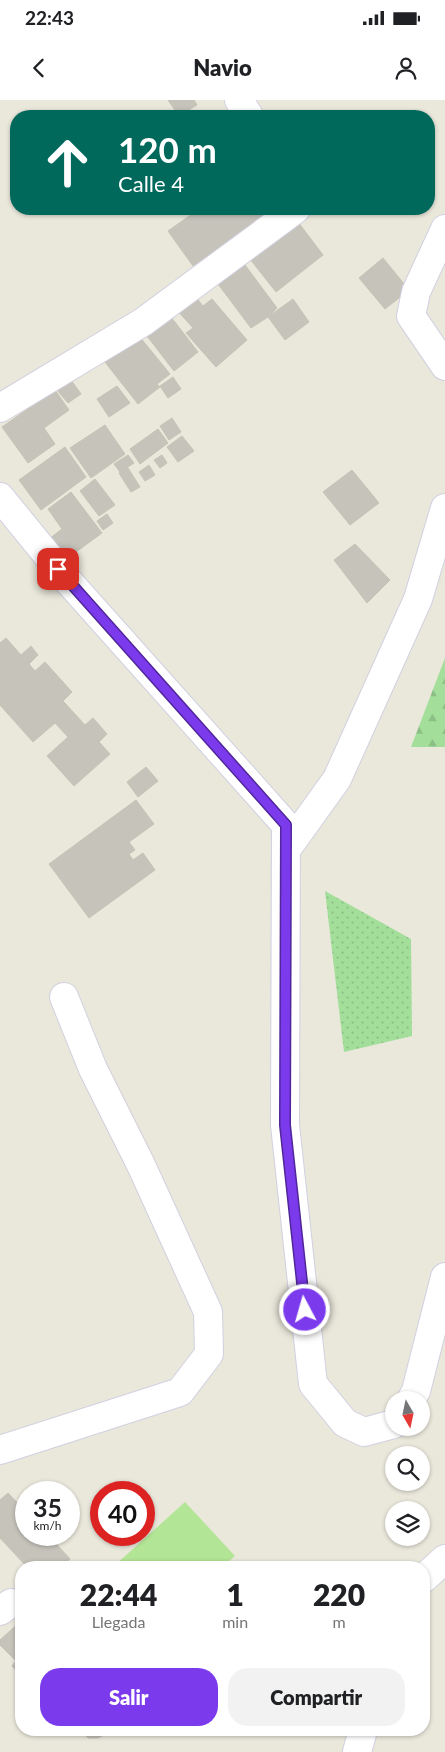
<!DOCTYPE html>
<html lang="es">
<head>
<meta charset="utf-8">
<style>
  :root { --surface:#fff; --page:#f2f2f2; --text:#202124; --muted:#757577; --accent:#7c3aed }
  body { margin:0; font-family:Lato,sans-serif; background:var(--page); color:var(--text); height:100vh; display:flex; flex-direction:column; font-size:19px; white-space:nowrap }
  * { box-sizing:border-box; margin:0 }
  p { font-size:16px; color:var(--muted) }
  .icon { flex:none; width:28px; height:28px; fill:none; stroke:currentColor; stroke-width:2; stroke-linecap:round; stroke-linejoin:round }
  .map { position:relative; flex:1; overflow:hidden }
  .side { position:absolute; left:15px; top:1461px; width:415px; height:175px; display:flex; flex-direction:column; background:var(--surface); border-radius:20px; box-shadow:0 1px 4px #0004 }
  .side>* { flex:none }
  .banner { position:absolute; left:10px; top:10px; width:425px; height:105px; border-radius:20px; box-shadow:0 1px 4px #0004; background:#00695c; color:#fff; overflow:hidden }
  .needle { width:32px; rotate:171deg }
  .controls { position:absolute; left:385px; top:1291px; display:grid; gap:10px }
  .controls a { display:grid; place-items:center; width:45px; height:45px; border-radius:50%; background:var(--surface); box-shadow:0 1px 4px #0004; font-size:25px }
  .speed { position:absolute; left:15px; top:1381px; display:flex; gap:10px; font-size:25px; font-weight:700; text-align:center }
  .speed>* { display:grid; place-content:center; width:65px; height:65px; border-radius:50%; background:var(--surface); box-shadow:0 1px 4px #0004; line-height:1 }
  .speed small { font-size:12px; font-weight:400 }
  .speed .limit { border:8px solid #d22; background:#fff; color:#111 }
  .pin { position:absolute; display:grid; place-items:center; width:42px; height:42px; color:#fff; margin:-21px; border-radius:10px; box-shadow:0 2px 8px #0006 }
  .me { position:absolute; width:55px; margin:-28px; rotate:354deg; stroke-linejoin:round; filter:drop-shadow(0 0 4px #0008) }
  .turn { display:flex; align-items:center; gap:18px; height:105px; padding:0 25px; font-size:22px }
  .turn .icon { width:65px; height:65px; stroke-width:2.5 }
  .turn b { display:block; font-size:35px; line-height:42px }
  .eta { display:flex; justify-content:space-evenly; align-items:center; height:85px; text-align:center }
  .eta b { font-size:30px; font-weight:800; line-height:35px }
  .button { display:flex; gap:10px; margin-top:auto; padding:10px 25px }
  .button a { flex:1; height:58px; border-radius:20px; background:var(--accent); color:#fff; font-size:20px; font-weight:800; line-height:58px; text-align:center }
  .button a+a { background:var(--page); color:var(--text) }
  .status { display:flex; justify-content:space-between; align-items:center; height:35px; padding:0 25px; background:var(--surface); direction:ltr }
  .status svg { height:14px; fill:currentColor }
  header { display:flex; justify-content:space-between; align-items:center; height:65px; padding:0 25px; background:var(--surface); font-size:22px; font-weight:800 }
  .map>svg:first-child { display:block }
</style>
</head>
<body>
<div class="status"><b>22:43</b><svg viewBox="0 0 49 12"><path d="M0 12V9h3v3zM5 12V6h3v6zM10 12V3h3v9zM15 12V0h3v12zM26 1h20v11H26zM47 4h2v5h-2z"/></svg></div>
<header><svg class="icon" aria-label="back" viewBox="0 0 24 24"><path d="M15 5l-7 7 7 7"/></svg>Navio<svg class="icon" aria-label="person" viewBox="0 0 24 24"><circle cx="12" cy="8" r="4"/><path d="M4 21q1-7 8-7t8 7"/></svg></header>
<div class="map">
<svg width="445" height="1652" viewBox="0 0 445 1652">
  <defs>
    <pattern id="grass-dots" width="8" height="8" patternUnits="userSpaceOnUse" patternTransform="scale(1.25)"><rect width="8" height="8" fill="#a3df9a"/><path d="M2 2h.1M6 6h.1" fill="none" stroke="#8cbf85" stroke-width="1.8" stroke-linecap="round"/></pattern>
    <pattern id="forest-firs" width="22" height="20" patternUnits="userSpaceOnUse" patternTransform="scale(1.25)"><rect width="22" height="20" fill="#a3df9a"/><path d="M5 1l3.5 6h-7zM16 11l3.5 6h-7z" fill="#8cbf85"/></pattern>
  </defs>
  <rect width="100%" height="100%" fill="#eae7db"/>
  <path fill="url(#grass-dots)" d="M325,791L411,839L412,936L344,952Z"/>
  <path fill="url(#forest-firs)" d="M445,558V647H411Z"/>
  <path fill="#b3e596" d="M185,1402L235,1456L222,1467H113Z"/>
  <path fill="#c6c3bb" stroke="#c5c3b5" d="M168,0H194L197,5L179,16Z
    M199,109H274L241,132L245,137L235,144L231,139L193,166L168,131Z
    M298,122L323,155L300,173L274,140Z
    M274,140L300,173L276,192L250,159Z
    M383,158L409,190L385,209L359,178Z
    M242,161L277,208L268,217L251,228L215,180Z
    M194,195L203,206L212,199L247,240L216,267L186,233L193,228L177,210Z
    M293,199L309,222L285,240L268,217Z
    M171,217L198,252L174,271L147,236Z
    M139,236L170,274L157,284L160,287L138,304L105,262Z
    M173,277L181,289L168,298L160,286Z
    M71,280L81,294L68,303L57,290Z
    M117,286L130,303L109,317L97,299Z
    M55,290L69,310L44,328L55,344L28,363L2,327Z
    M172,318L181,332L169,340L160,326Z
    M105,325L125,354L91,378L70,348Z
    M158,329L168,343L140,364L130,349Z
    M182,336L194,351L178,362L167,347Z
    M65,347L86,377L41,410L19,380Z
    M128,355L134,363L120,372L114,364Z
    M162,355L167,363L160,368L154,360Z
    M149,365L155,375L145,381L139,372Z
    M128,368L140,387L131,392L119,373Z
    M352,370L379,403L350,425L323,392Z
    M95,379L115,405L99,416L80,391Z
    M71,392L102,433L65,460L49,439L62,429L48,409Z
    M107,414L113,423L103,430L97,421Z
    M355,444L390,480L367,503L334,460Z
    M6,538L21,555L31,546L38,555L29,564L35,571L45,562L72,592L63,601L85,625L93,618L107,634L99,642L110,654L74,686L47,656L68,637L55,623L33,642L0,605V543Z
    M146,667L158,681L138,697L127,682Z
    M136,700L154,724L129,742L135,750L129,754L133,760L143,753L155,770L89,818L49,764Z
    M8,1393L26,1412V1435H48L70,1459L61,1468H28L0,1438V1400Z
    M21,1521V1576L12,1566L16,1561L0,1545V1540Z
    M82,1630H108L106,1634L98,1638H88Z"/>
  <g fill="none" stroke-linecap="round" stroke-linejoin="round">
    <defs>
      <path id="minor" d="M239,0L249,16
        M445,129L416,192L411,216L445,266
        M0,308L143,222L296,109
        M0,397L70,483L286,725L285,1025L313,1284L345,1323L364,1332L394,1324
        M286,750L337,679L418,499L445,408
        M411,1300L416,1291L445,1177
        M0,1350L180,1292L209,1254L208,1212L141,1065L93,969L64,897
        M424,1478L445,1459
        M0,1511L11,1503
        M357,1652L363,1630"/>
    </defs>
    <use href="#minor" stroke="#d1d0e1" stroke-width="30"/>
    <use href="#minor" stroke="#fff" stroke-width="28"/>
  </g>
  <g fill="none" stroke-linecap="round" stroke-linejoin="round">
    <defs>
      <path id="route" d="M58,469L286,725L285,1025L305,1210"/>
    </defs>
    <use href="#route" stroke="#51269a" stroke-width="12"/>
    <use href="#route" stroke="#7c3aed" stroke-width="9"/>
  </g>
</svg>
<div class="controls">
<a><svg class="needle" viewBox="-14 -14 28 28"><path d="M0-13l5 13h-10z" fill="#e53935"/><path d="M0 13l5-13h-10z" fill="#757577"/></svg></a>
<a><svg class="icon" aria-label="search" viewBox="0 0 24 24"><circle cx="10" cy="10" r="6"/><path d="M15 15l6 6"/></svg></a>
<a><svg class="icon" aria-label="layers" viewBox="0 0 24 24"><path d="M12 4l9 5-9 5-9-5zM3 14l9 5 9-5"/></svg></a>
</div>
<div class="speed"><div>35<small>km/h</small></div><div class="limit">40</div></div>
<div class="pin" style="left:58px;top:469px;background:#d93025"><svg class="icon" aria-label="arrive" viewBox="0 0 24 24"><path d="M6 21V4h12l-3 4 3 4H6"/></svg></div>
<svg class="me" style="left:305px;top:1210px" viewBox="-20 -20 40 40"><circle r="17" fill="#7c3aed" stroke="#fff" stroke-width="3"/><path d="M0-11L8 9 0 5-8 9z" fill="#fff"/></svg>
<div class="banner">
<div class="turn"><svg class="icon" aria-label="ahead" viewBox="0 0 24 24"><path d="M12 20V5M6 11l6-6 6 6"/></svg><div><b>120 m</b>Calle 4</div></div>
</div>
<section class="side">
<div class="eta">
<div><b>22:44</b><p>Llegada</p></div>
<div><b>1</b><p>min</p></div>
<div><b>220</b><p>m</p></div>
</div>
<div class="button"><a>Salir</a><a>Compartir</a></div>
</section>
</div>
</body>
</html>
